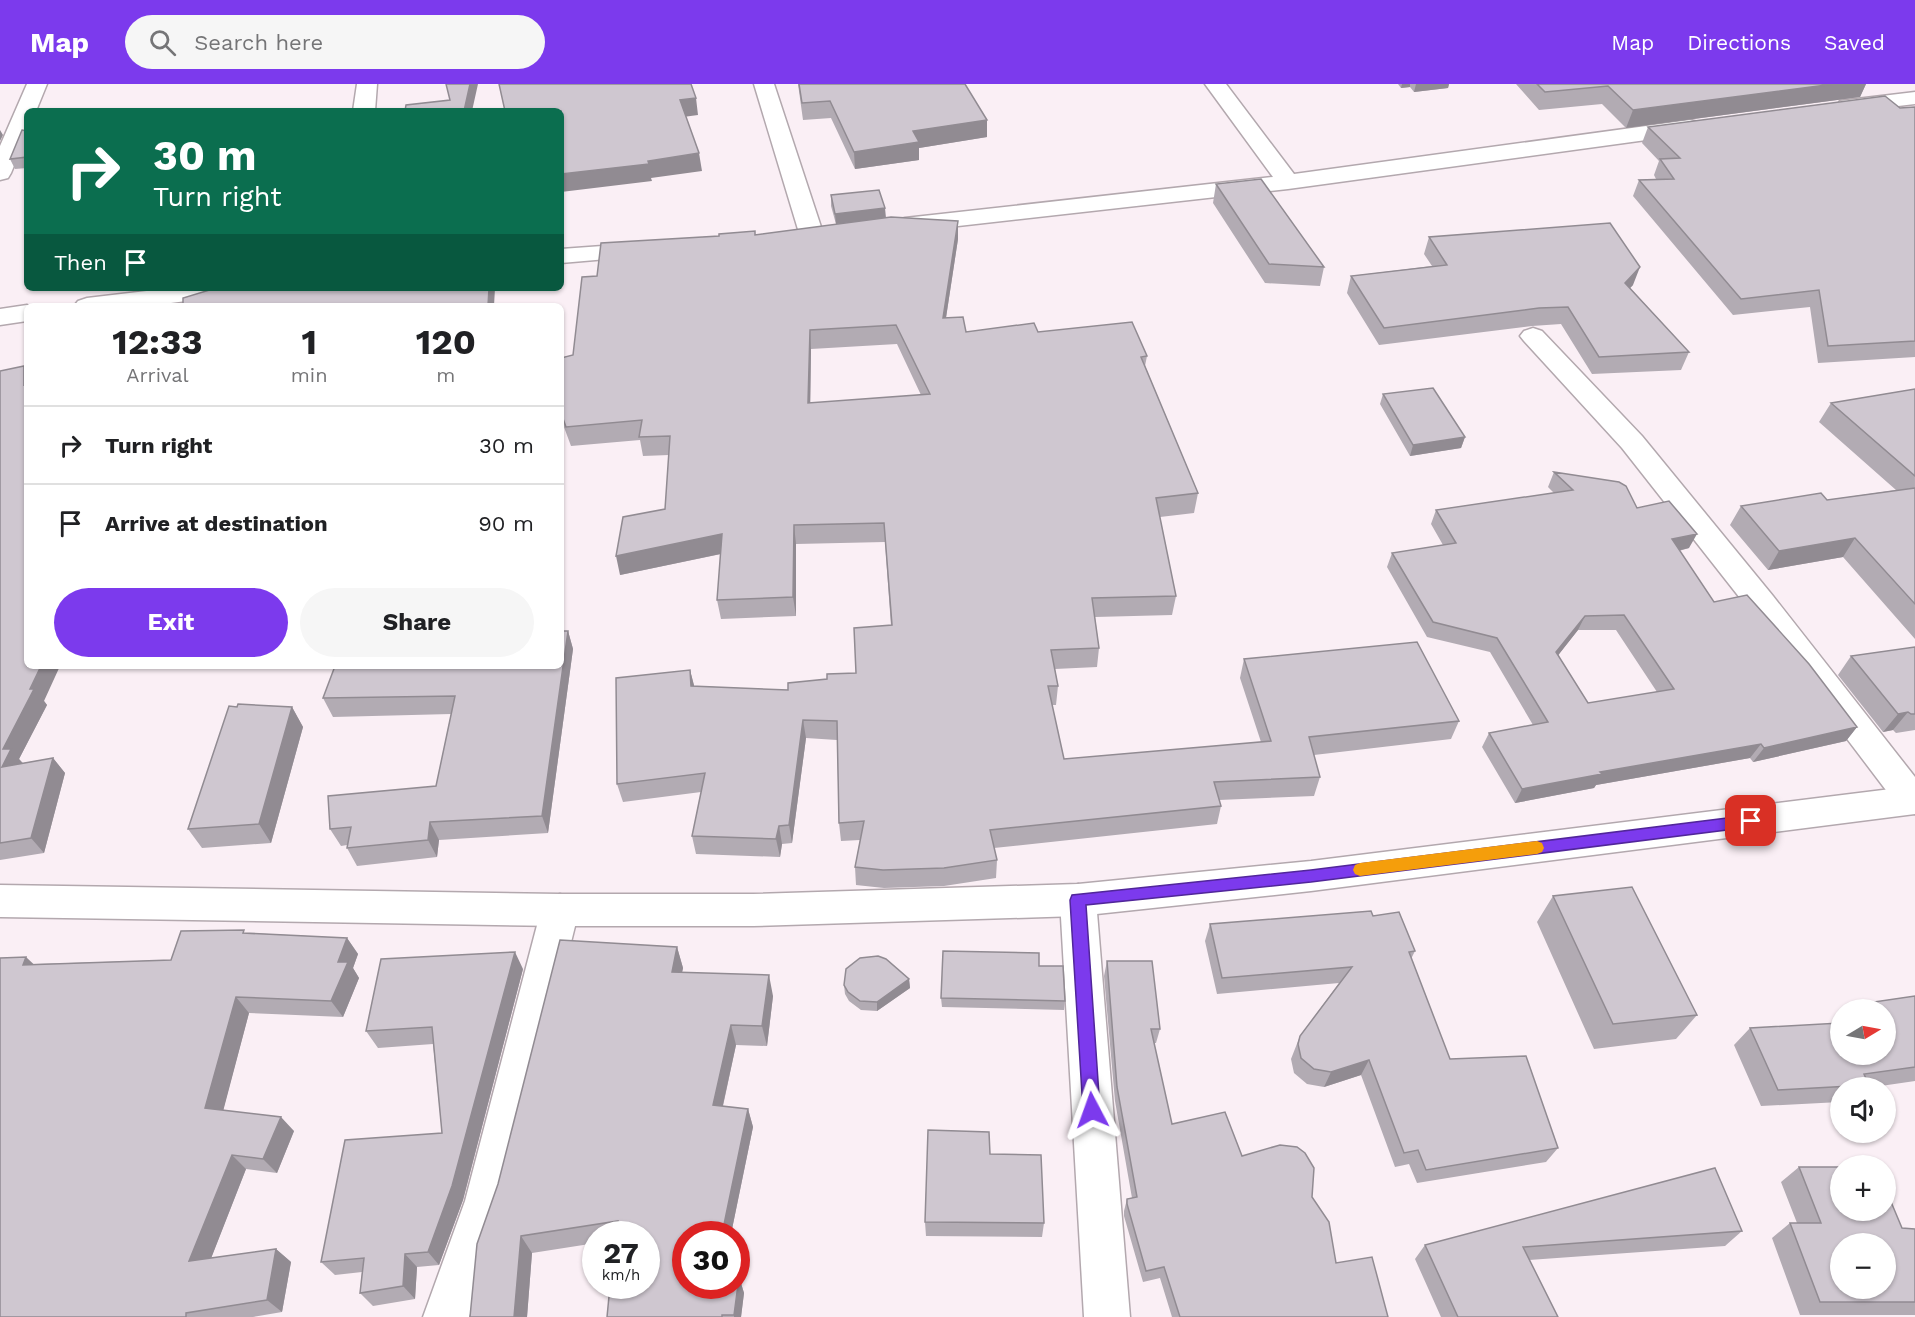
<!DOCTYPE html>
<html lang="en">
<head>
<meta charset="utf-8">
<style>
  :root { --surface:#fff; --page:#f6f6f6; --text:#202124; --muted:#757577; --line:#e0e0e0; --accent:#7c3aed }
  body { margin:0; font-family:"Work Sans",sans-serif; background:var(--page); color:var(--text); height:100vh; display:flex; flex-direction:column; font-size:22px; white-space:nowrap }
  * { box-sizing:border-box; margin:0 }
  p { font-size:20px; color:var(--muted) }
  .icon { flex:none; width:33px; height:33px; fill:none; stroke:currentColor; stroke-width:2; stroke-linecap:round; stroke-linejoin:round }
  .map { position:relative; flex:1; overflow:hidden }
  .drawer { position:absolute; left:24px; top:219px; width:540px; height:366px; display:flex; flex-direction:column; background:var(--surface); border-radius:9px; box-shadow:0 2px 4px #0004 }
  .drawer>* { flex:none }
  .hud { position:absolute; left:24px; top:24px; width:540px; height:183px; border-radius:9px; box-shadow:0 2px 4px #0004; background:#0b6e4f; color:#fff; overflow:hidden }
  .needle { width:39px; rotate:80deg }
  .controls { position:absolute; left:1830px; top:915px; display:grid; gap:12px }
  .controls a { display:grid; place-items:center; width:66px; height:66px; border-radius:50%; background:var(--surface); box-shadow:0 2px 4px #0004; font-size:30px }
  .speed { position:absolute; left:582px; top:1137px; display:flex; gap:12px; font-size:30px; font-weight:700; text-align:center }
  .speed>* { display:grid; place-content:center; width:78px; height:78px; border-radius:50%; background:var(--surface); box-shadow:0 2px 4px #0004; line-height:1 }
  .speed small { font-size:15px; font-weight:400 }
  .speed .limit { border:9px solid #d22; background:#fff; color:#111 }
  .pin { position:absolute; display:grid; place-items:center; width:51px; height:51px; color:#fff; margin:-26px; border-radius:12px; box-shadow:0 3px 9px #0006 }
  .me { position:absolute; width:66px; margin:-33px; rotate:356deg; stroke-linejoin:round; filter:drop-shadow(0 0 4px #0008) }
  .turn { display:flex; align-items:center; gap:21px; height:126px; padding:0 30px; font-size:27px }
  .turn .icon { width:78px; height:78px; stroke-width:2.5 }
  .turn b { display:block; font-size:42px; line-height:51px }
  .then { display:flex; align-items:center; height:57px; padding:0 30px; background:#0003; gap:12px; font-size:22px }
  .eta { display:flex; justify-content:space-evenly; align-items:center; height:102px; text-align:center }
  .eta b { font-size:36px; font-weight:700; line-height:42px }
  .button { display:flex; gap:12px; margin-top:auto; padding:12px 30px }
  .button a { flex:1; height:69px; border-radius:36px; background:var(--accent); color:#fff; font-size:24px; font-weight:700; line-height:69px; text-align:center }
  .button a+a { background:var(--page); color:var(--text) }
  ul { padding:0; list-style:none }
  li { display:flex; align-items:center; gap:18px; height:78px; padding:0 30px; border-top:2px solid var(--line) }
  li div { flex:1 }
  li b { display:block; font-size:22px }
  li em { font-style:normal }
  header { display:flex; align-items:center; gap:36px; box-sizing:border-box; height:84px; padding:0 30px; background:var(--accent); color:#fff }
  header strong { font-size:28px }
  nav { display:flex; gap:33px; margin-inline-start:auto; font-size:21px }
  .search { width:420px; height:54px; background:var(--page); display:flex; align-items:center; gap:15px; box-sizing:border-box; padding:0 21px; border-radius:33px; color:var(--muted); font-size:22px }
  .map>svg:first-child { display:block }
</style>
</head>
<body>
<header>
<strong>Map</strong>
<div class="search"><svg class="icon" aria-label="search" viewBox="0 0 24 24"><circle cx="10" cy="10" r="6"/><path d="M15 15l6 6"/></svg>Search here</div>
<nav><a>Map</a><a>Directions</a><a>Saved</a></nav>
</header>
<div class="map">
<svg width="1915" height="1233" viewBox="0 0 1915 1233">
  <rect width="100%" height="100%" fill="#faeff5"/>
  <g fill="none" stroke-linecap="round" stroke-linejoin="round">
    <defs>
      <path id="street" d="M27,0H47L36,27H27V50L11,89L8,94L0,96V62Z
        M357,0H377L375,27H353Z
        M754,0H774L824,152L820,157L812,159L804,157L800,152Z
        M1205,0H1226L1294,90L1690,36L1698,38L1701,43L1698,48L1690,50L1288,105L905,148L897,146L893,141L897,136L905,134L1273,93Z
        M1915,8V20L1848,28L1840,27L1837,22L1840,17L1848,16Z
        M644,159L653,161L656,166L653,171L561,179V165Z
        M172,204H244L241,209L232,211L148,222H74L78,217L87,214Z
        M27,221L29,222H27V237L0,241V225Z
        M1533,244L1542,247L1642,352L1773,512L1915,693V730L1901,726L1751,528L1622,364L1524,257L1520,252L1524,247Z
        M1078,800L1091,805L1096,816L1130,1233H1084L1060,816L1065,805Z
        M560,810L573,815L579,826L507,1117L469,1233H423L465,1117L541,826L547,815Z"/>
      <path id="secondary" d="M1915,702V730L1311,807L1078,832L753,842H560L0,833V801L560,810H753L1078,800L1311,777Z"/>
    </defs>
    <use href="#street" stroke="#b3a8ae" stroke-width="3"/>
    <use href="#secondary" stroke="#b3a8ae" stroke-width="3"/>
    <use href="#street" fill="#fff" fill-rule="evenodd"/>
    <use href="#secondary" fill="#fff" fill-rule="evenodd"/>
  </g>
  <path fill="#b2abb3" fill-rule="evenodd" d="M798,0H965L987,53L919,64V76L855,85L831,34L803,36Z
    M1398,0H1449L1448,4L1414,8L1410,3L1401,4Z
    M1516,0H1866L1860,13L1626,44L1602,20L1539,26Z
    M1915,23V273L1818,279L1810,223L1733,231L1633,112L1639,96L1656,95L1654,91L1659,77L1642,59L1648,43Z
    M27,47V84L15,85L10,75Z
    M1216,100L1324,183L1320,202L1265,199L1213,119Z
    M831,111L886,134L958,155L946,234L966,248H1038L1147,272L1145,282L1198,409L1194,429L1160,433L1176,512L1172,531L1095,533L1099,564L1097,583L1055,585L1058,602L1056,621H1052L1064,675L1261,658L1240,594L1244,575L1459,637L1451,655L1314,671L1320,693L1314,712L1219,716L1221,722L1217,740L994,764L997,776L996,794L944,802L884,804L856,801L855,783L860,756L841,757L839,739L837,656L806,654L792,759L782,760L780,773L696,770L692,752L701,708L623,718L617,700L690,586L694,602L788,606L827,595L856,589L891,542L885,458L796,460V532L721,535L717,516L721,470L620,491L665,425L669,371L643,372L640,356L571,362L561,335V274L573,271L597,192L755,151L867,137L836,140L831,122ZM897,260L921,311L810,319L811,265Z
    M1429,153L1633,201L1630,204L1689,268L1681,286L1592,290L1561,240L1532,242L1379,261L1347,209L1351,192L1432,182L1424,170Z
    M0,287L44,617L47,621L19,675L23,679L53,674L65,689L44,769L0,776Z
    M1915,305V555L1843,473L1768,486L1730,441L1741,422L1827,416L1896,406L1819,338L1831,319Z
    M1383,310L1465,353L1461,364L1410,372L1380,320Z
    M1554,388L1637,424L1689,464L1679,467L1714,518L1857,643L1846,657L1753,678L1750,674L1596,701L1594,704L1515,719L1482,663L1489,649L1533,641L1490,568L1427,553L1387,483L1392,469L1443,461L1431,440L1436,426L1554,409L1548,403ZM1578,546H1616L1657,608L1588,619L1558,571Z
    M568,547L573,565L548,749L439,756L437,773L357,782L347,764V761L341,762L330,745L436,702L451,630L333,633L323,614Z
    M1915,563V646L1896,649L1893,646L1883,648L1838,591L1851,572Z
    M292,623L303,643L271,759L202,764L188,745Z
    M1553,812L1697,931L1676,955L1594,965L1537,838Z
    M1373,832L1415,867L1411,875L1450,975L1558,1064L1546,1078L1417,1099L1409,1080L1395,1083L1361,991L1324,1003L1307,1000L1294,989L1291,975L1300,952L1339,899L1217,910L1205,857L1210,840Z
    M247,849L347,854L358,870L353,884L359,894L343,933L249,929L223,1026L294,1047L277,1089L246,1085L211,1174L276,1165L291,1178L282,1228L253,1233H0L34,880L171,876Z
    M677,863L683,884L682,888L773,912L767,962L736,961L723,1022L748,1025L753,1043L731,1150H686V1202L739,1193L744,1209L741,1233H607L646,1150H596V1159L532,1169L527,1233H470Z
    M1107,877L1160,945L1156,959H1154L1172,1040L1242,1072L1312,1113L1336,1179L1388,1233H1172L1160,1194L1143,1198L1124,1132V1127L1127,1115L1132,1114L1115,1017L1104,892Z
    M523,885L463,1116L439,1181L417,1183L415,1215L373,1222L360,1209L362,1188L335,1191L321,1178L442,1049L433,960L378,964L366,947Z
    M909,895L910,904L877,927L861,926L849,917L845,910L844,901Z
    M1915,912V997L1867,1004H1840V1018L1761,1022L1734,961L1750,944L1840,970L1886,926H1854L1860,920Z
    M941,914L1065,917L1064,926L942,923Z
    M990,1070L1044,1139L1042,1153L926,1152L925,1138Z
    M1799,1083L1902,1144L1915,1145V1231H1800L1772,1154L1790,1139H1797L1781,1098Z
    M1742,1147L1725,1162L1529,1176L1558,1233H1441L1415,1175L1425,1161Z"/>
  <path fill="#918b92" d="M470,0H478L472,27H464Z
    M1402,0H1410V3L1401,4Z
    M1416,0H1449L1448,4L1414,8Z
    M1834,0H1866L1860,13L1626,44L1633,26Z
    M696,14L698,31L683,33L680,16Z
    M987,36V53L919,64V76L855,85L854,68L913,47Z
    M0,46L3,51L0,57Z
    M699,69L702,87L651,94L652,97L561,108V90Z
    M885,124L886,134L836,140L835,130Z
    M958,137V155L943,253V234Z
    M1640,183L1633,201L1618,216L1625,199Z
    M489,204H495L494,222H488Z
    M810,246L811,265L810,339L808,319Z
    M24,282L27,287V306L24,301Z
    M1465,353L1461,364L1410,372L1413,361Z
    M794,441L796,460V532L793,513Z
    M722,450L725,469L620,491L616,472Z
    M1697,450L1689,464L1664,470L1672,455Z
    M1855,454L1843,473L1768,486L1779,467Z
    M1585,532L1578,546L1549,583L1556,568Z
    M568,547L573,565L548,749L542,732Z
    M41,582H60L44,617L47,621L19,675L24,681L2,683L3,665Z
    M690,586L695,605L691,602Z
    M292,623L303,643L271,759L259,740Z
    M1908,628L1893,646L1883,648L1898,630Z
    M803,636L806,654L792,759L789,741Z
    M1857,643L1846,657L1753,678L1764,664Z
    M1761,660L1750,674L1596,701L1594,704L1515,719L1522,705L1600,688Z
    M53,674L65,689L44,769L31,754Z
    M430,738L439,756L437,773L428,756Z
    M779,742L782,760L780,773L776,755Z
    M347,854L358,870L353,884L359,894L343,933L331,917L338,878Z
    M677,863L683,884L678,908L672,888Z
    M515,868L523,885L463,1116L439,1181L428,1168Z
    M26,873L43,889L23,881Z
    M769,891L773,912L767,962L762,942Z
    M909,895L910,904L877,927V918Z
    M236,913L249,929L220,1039L205,1024Z
    M731,941L736,961L719,1039L713,1021Z
    M1369,976L1361,991L1324,1003L1331,988Z
    M748,1025L753,1043L731,1150H722Z
    M281,1033L294,1047L277,1089L263,1075Z
    M232,1071L246,1085L205,1190L189,1177Z
    M521,1152L532,1169L527,1233H514Z
    M276,1165L291,1178L282,1228L267,1216Z
    M405,1170L417,1183L415,1215L403,1202Z
    M739,1193L744,1209L741,1233H734V1231Z"/>
  <path fill="#cfc7d0" stroke="#918b92" stroke-width="1.5" fill-rule="evenodd" d="M446,0H470L464,27H405L406,21L450,16Z
    M499,0H691L696,14L680,16L699,69L648,77L649,80L561,90V27H505Z
    M799,0H965L987,36L913,47L919,58L854,68L830,17L802,19Z
    M1537,0H1834L1633,26L1608,2L1545,8Z
    M1885,12L1900,24L1915,23V257L1828,262L1819,206L1741,215L1639,96L1674,95L1660,75L1680,74L1648,43Z
    M22,46L27,47V73L10,75Z
    M1261,95L1324,183L1269,180L1216,100Z
    M879,106L885,124L835,130L831,111Z
    M891,133L958,137L943,234L963,233L966,248L1034,239L1038,248L1132,238L1147,272L1141,273L1198,409L1156,414L1176,512L1092,514L1099,564L1051,566L1058,602H1048L1064,675L1271,657L1244,575L1417,558L1459,637L1309,653L1320,693L1214,698L1221,722L990,746L997,776L944,784L883,786L855,783L864,737L839,739L837,637L803,636L789,741L779,742L776,755L692,752L705,689L617,700L616,594L690,586L691,602L788,606V599L827,595V590L856,589L854,544L892,541L884,439L794,441L793,513L717,516L722,450L616,472L623,433L665,425L670,352L639,353L642,336L566,343L561,329V274L573,271L582,193L597,192L601,159L719,152V150L755,147V151ZM896,241L930,310L808,319L810,246Z
    M1610,139L1640,183L1625,199L1689,268L1599,273L1568,223L1539,224L1384,244L1351,192L1447,181L1429,153Z
    M216,204H489L488,222H183V214Z
    M24,282V301L27,300V582H41L30,605H34L3,665H11L2,683L53,674L31,754L0,759V287Z
    M1433,304L1465,353L1413,361L1383,310Z
    M1915,305V392L1831,319Z
    M1554,388L1619,398L1626,402L1637,424L1669,417L1697,450L1672,455L1714,518L1747,511L1809,580L1857,643L1764,664L1761,660L1600,688L1602,690L1522,705L1489,649L1548,638L1497,554L1433,538L1392,469L1456,459L1436,426L1573,406ZM1624,531L1674,605L1588,619L1556,568L1585,532Z
    M1915,404V520L1855,454L1779,467L1741,422L1821,409L1827,416Z
    M561,547H568L542,732L430,738L428,756L347,764L351,743L330,745L328,712L436,702L455,612L323,614L335,582H561Z
    M1915,563V630H1911L1908,628L1898,630L1851,572Z
    M238,620L292,623L259,740L188,745L229,622L237,623Z
    M1632,803L1697,931L1613,940L1553,812Z
    M1371,827L1373,832L1399,828L1415,867L1409,868L1450,975L1526,972L1558,1064L1426,1086L1418,1066L1404,1069L1369,976L1331,988L1314,985L1301,974L1298,960L1300,952L1352,883L1222,894L1210,840Z
    M244,846L243,849L347,854L338,878H348L331,917L236,913L205,1024L281,1033L263,1075L232,1071L189,1177L276,1165L267,1216L186,1229V1233H0V874L26,873L23,881L171,876L181,847Z
    M560,856L677,863L672,888L769,891L762,942L731,941L713,1021L748,1025L722,1150H686V1202H736V1193H739L734,1231H722V1233H607L610,1202H646V1150H617L618,1137L521,1152L514,1233H470L477,1160L498,1100Z
    M943,867L1039,869V882H1063L1065,917L941,914Z
    M515,868L452,1102L428,1168L405,1170L403,1202L360,1209L364,1174L321,1178L345,1056L442,1049L432,943L366,947L381,875Z
    M878,872L886,875L909,895L877,918L860,917L848,908L844,901L846,885L860,874Z
    M1107,877H1152L1160,945H1151L1172,1040L1225,1028L1242,1072L1280,1061L1297,1063L1305,1069L1314,1084L1312,1113L1329,1138L1336,1179L1372,1173L1388,1233H1180L1164,1183L1146,1187L1127,1120V1115L1137,1113L1117,1003Z
    M1915,912V983L1864,990L1869,1001L1778,1006L1750,944L1840,939V970H1886V926H1864L1860,920Z
    M928,1046L989,1048L990,1070L1041,1071L1044,1139L925,1138Z
    M1799,1083H1840V1126H1886V1106L1902,1144L1915,1145V1218H1820L1790,1139H1821ZM1840,1160H1886V1204H1840Z
    M1715,1084L1742,1147L1523,1163L1558,1233H1458L1425,1161Z"/>
  <path fill="#7c3aed" stroke="#51269a" stroke-width="1.5" d="M1751,731L1756,732L1758,737L1756,741L1751,743L1311,798L1086,821L1100,1026L1098,1032L1092,1034L1086,1032L1083,1026L1070,816L1072,811L1311,786Z"/>
  <path fill="#f59e0b" d="M1537,757L1542,759L1544,764L1542,768L1537,770L1360,792L1355,790L1353,786L1355,781L1360,779Z"/>
</svg>
<div class="controls">
<a><svg class="needle" viewBox="-14 -14 28 28"><path d="M0-13l5 13h-10z" fill="#e53935"/><path d="M0 13l5-13h-10z" fill="#757577"/></svg></a>
<a><svg class="icon" aria-label="sound" viewBox="0 0 24 24"><path d="M4 9h4l5-4v14l-5-4H4zM17 9q2 3 0 6"/></svg></a>
<a>+</a>
<a>−</a>
</div>
<div class="speed"><div>27<small>km/h</small></div><div class="limit">30</div></div>
<div class="pin" style="left:1751px;top:737px;background:#d93025"><svg class="icon" aria-label="arrive" viewBox="0 0 24 24"><path d="M6 21V4h12l-3 4 3 4H6"/></svg></div>
<svg class="me" style="left:1092px;top:1026px" viewBox="-20 -20 40 40"><path d="M0-17L14 15 0 8-14 15z" fill="#7c3aed" stroke="#fff" stroke-width="4"/></svg>
<div class="hud">
<div class="turn"><svg class="icon" aria-label="right" viewBox="0 0 24 24"><path d="M7 20v-9h11M14 6l5 5-5 5"/></svg><div><b>30 m</b>Turn right</div></div>
<div class="then">Then<svg class="icon" aria-label="arrive" viewBox="0 0 24 24"><path d="M6 21V4h12l-3 4 3 4H6"/></svg></div>
</div>
<section class="drawer">
<div class="eta">
<div><b>12:33</b><p>Arrival</p></div>
<div><b>1</b><p>min</p></div>
<div><b>120</b><p>m</p></div>
</div>
<ul>
<li><svg class="icon" aria-label="right" viewBox="0 0 24 24"><path d="M7 20v-9h11M14 6l5 5-5 5"/></svg><div><b>Turn right</b></div><em>30 m</em></li>
<li><svg class="icon" aria-label="arrive" viewBox="0 0 24 24"><path d="M6 21V4h12l-3 4 3 4H6"/></svg><div><b>Arrive at destination</b></div><em>90 m</em></li>
</ul>
<div class="button"><a>Exit</a><a>Share</a></div>
</section>
</div>
</body>
</html>
